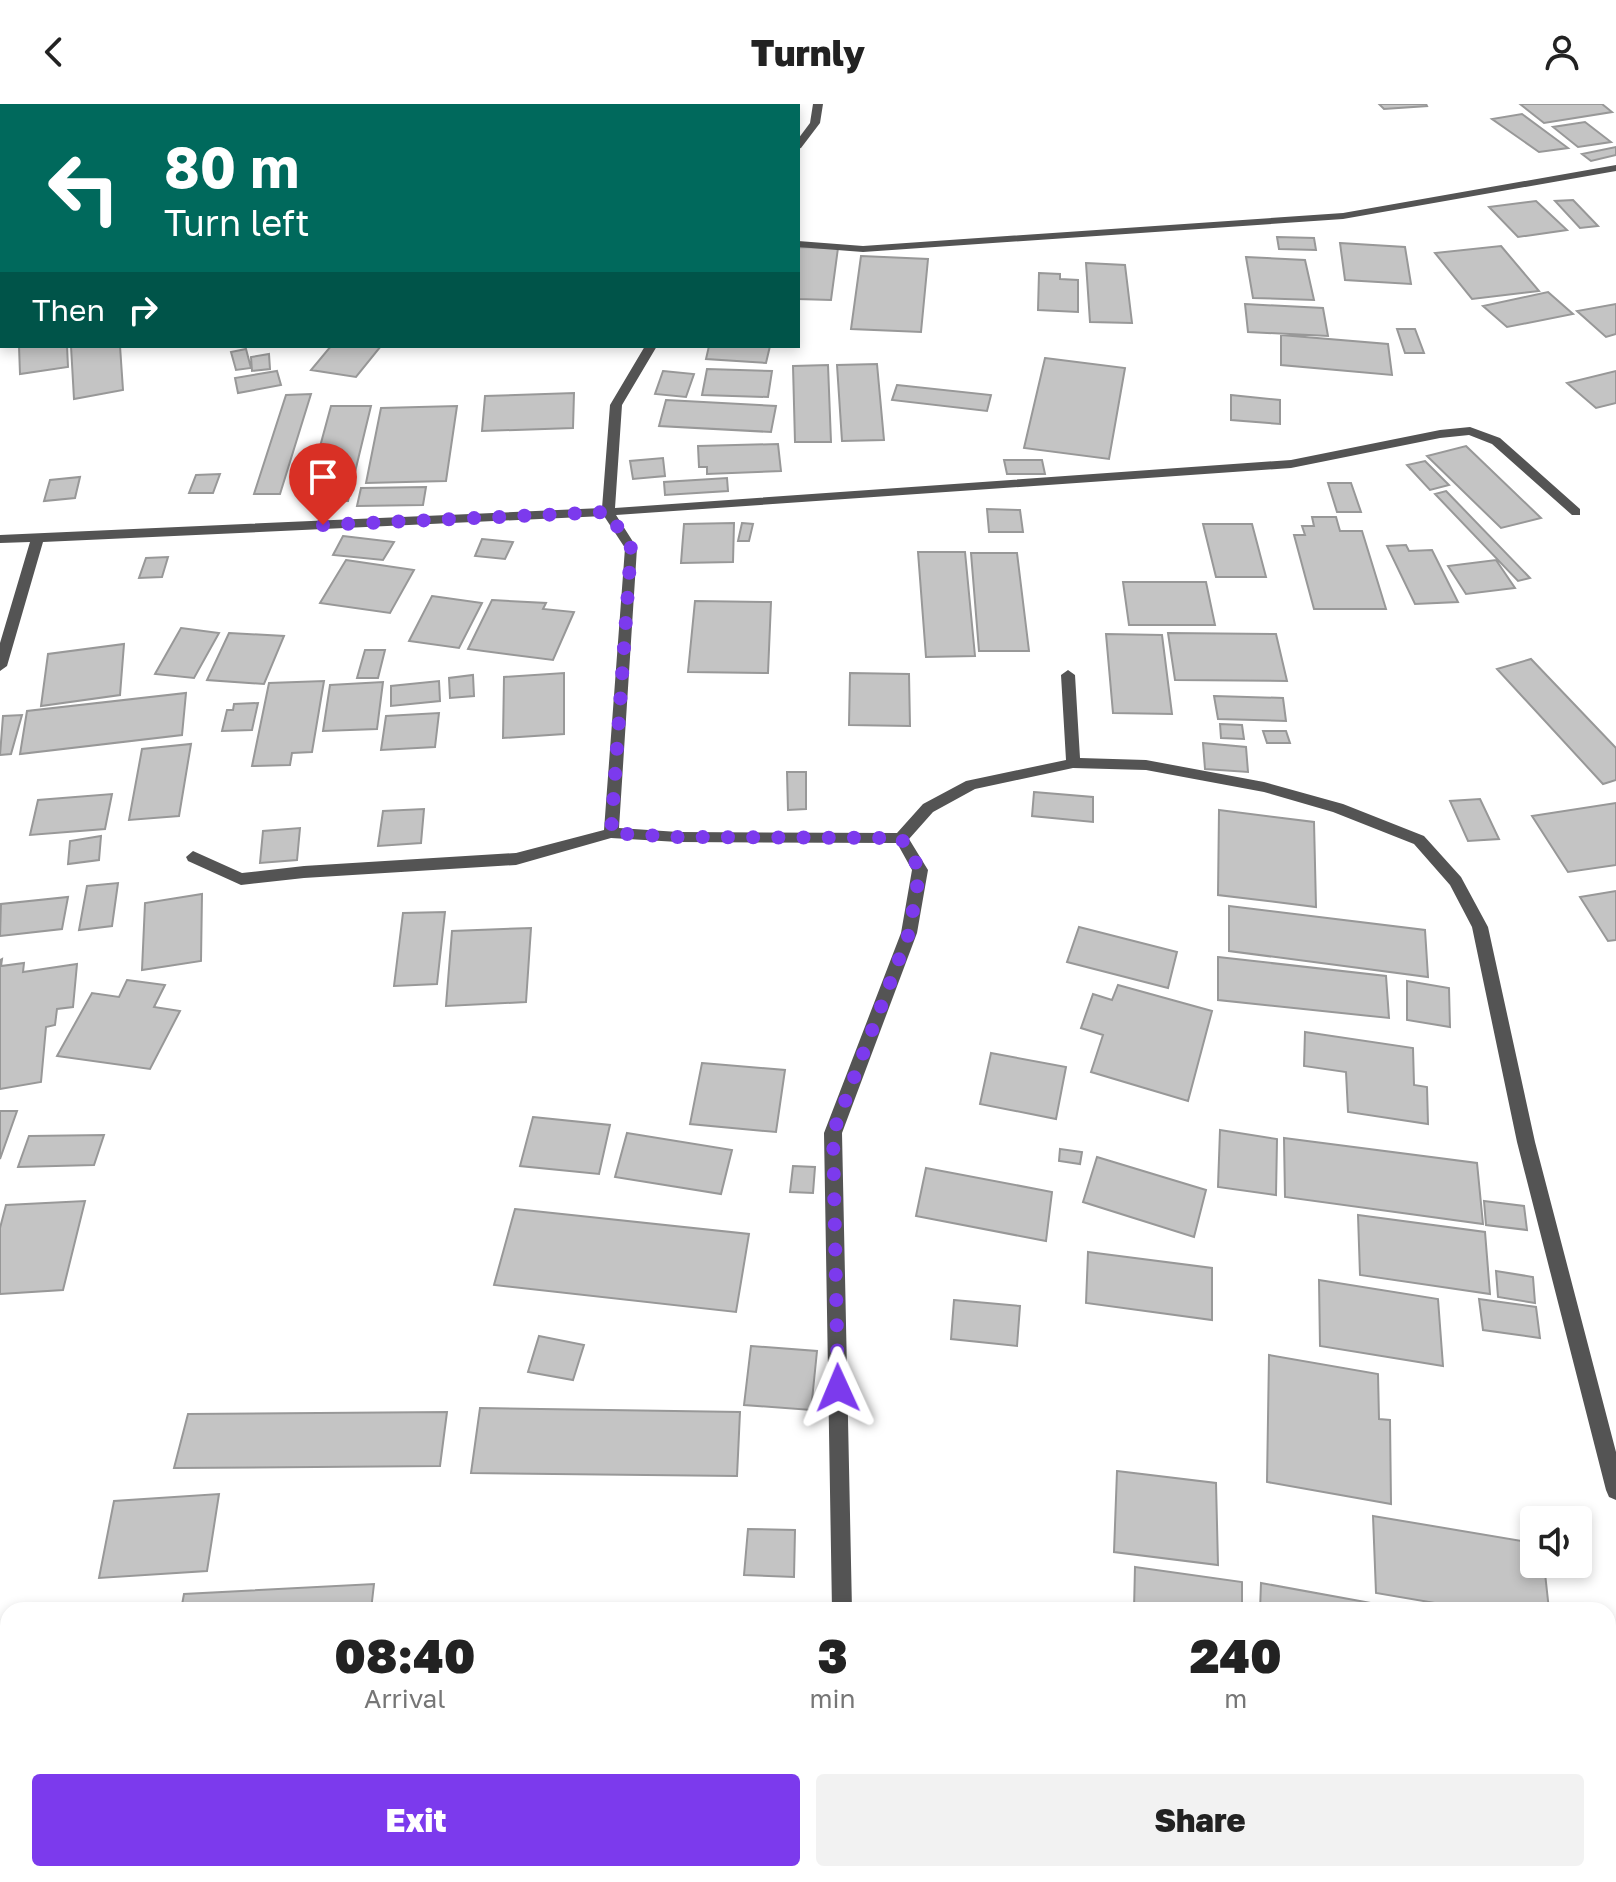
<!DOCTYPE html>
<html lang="en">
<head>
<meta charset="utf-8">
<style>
  :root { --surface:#fff; --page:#f2f2f2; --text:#222; --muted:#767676; --accent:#7c3aed }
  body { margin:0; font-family:"Golos Text",sans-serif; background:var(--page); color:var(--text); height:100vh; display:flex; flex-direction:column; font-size:30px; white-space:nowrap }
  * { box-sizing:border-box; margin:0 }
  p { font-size:26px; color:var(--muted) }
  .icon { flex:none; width:44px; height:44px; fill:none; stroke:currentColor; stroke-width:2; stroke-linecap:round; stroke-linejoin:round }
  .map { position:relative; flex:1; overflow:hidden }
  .side { position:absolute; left:0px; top:1498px; width:1616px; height:280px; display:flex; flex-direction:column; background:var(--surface); border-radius:24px 24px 0 0; box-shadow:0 4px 12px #0003 }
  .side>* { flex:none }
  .banner { position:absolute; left:0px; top:0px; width:800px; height:244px; box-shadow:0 4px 12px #0003; background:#00695c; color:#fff; overflow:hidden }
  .controls { position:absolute; left:1520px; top:1402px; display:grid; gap:16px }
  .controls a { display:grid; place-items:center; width:72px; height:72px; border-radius:8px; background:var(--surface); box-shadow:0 4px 12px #0003; font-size:40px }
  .pin { position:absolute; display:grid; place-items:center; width:68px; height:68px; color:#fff; margin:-82px -34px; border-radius:50% 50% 50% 0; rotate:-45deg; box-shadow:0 0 8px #0007 }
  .pin .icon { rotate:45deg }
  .me { position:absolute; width:88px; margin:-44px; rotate:359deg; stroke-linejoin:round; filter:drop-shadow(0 0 6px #0008) }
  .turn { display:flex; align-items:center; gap:28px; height:168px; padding:0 32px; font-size:36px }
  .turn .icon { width:104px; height:104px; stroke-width:2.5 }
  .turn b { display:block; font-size:56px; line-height:68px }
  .then { display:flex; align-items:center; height:76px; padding:0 32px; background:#0003; gap:16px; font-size:30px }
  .eta { display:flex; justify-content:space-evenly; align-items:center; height:136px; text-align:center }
  .eta b { font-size:48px; font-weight:800; line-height:56px }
  .cta { display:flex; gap:16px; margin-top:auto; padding:16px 32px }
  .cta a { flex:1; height:92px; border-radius:8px; background:var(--accent); color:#fff; font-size:32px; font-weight:800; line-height:92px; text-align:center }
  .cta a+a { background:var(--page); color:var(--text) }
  header { display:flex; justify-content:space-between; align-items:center; height:104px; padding:0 32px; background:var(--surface); font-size:36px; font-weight:800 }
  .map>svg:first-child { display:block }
</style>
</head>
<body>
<header><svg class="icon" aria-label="back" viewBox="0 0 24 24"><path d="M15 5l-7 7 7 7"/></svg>Turnly<svg class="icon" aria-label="person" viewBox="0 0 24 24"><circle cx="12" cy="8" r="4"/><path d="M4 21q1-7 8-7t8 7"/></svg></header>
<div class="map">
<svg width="1616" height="1778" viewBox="0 0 1616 1778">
  <rect width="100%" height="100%" fill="#fff"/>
  <path fill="#c4c4c4" stroke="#989898" stroke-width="2" d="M1379,0H1426L1427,2L1384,5Z
    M1520,0H1602L1612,8L1544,19Z
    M1522,10L1568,44L1539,48L1492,15Z
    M1585,18L1611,38L1578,43L1553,23Z
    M1616,43V51L1591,57L1582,50Z
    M1573,96L1598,122L1580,124L1555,97Z
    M1536,97L1567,126L1518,133L1489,103Z
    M1277,133L1314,134L1316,146L1279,145Z
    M1340,139L1405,143L1411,180L1345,176Z
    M1501,142L1539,187L1472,195L1435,149Z
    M798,143L838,144L831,196L798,195Z
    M861,152L928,155L921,228L851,225Z
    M1246,153L1305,156L1314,196L1253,194Z
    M1086,159L1125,161L1132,219L1090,218Z
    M1039,169L1060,170V175L1078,176V208L1038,206Z
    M1548,188L1573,210L1507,223L1483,202Z
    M1245,200L1323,204L1328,232L1248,228Z
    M1616,200V230L1606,233L1577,207Z
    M1397,225H1415L1424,249H1405Z
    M1281,231L1388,240L1392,271L1281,261Z
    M19,242H67L68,263L20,270Z
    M71,242H120L123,286L74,295Z
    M331,242H381L356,273L311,266Z
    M709,242H770L766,259L706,255Z
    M246,245L251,264L236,266L231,248Z
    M269,250L270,265L252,267L251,253Z
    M1045,254L1125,264L1109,355L1024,344Z
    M877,260L884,336L842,337L837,261Z
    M828,261L831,338H795L793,262Z
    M707,265L772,267L768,293L702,291Z
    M277,267L281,281L238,289L235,274Z
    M663,267L694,270L686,293L655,290Z
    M1616,267V299L1596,304L1567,279Z
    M897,281L991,291L987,307L892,296Z
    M574,289L573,324L482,327L485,292Z
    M311,290L280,390H254L286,291Z
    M1231,291L1280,296V320L1231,316Z
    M666,296L776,302L771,328L659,322Z
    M331,302H371L348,397L305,398Z
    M457,302L446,377L366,379L381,304Z
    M778,340L781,367L707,370V363H699L698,342Z
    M1466,342L1541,414L1501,424L1427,352Z
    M663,354L665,372L633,375L630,357Z
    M1004,356H1042L1045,370H1007Z
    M1425,357L1449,381L1430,386L1407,361Z
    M220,370L213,389H189L196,371Z
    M80,373L75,394L44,397L50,376Z
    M727,374L728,387L665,391L664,378Z
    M1328,379H1351L1361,408H1337Z
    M426,383L423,401L357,402L361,384Z
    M1446,387L1530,474L1518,477L1435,390Z
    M987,405L1020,406L1023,428H989Z
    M1312,413H1336L1340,427H1362L1386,505H1314L1294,431H1305L1302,422H1314Z
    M734,419L733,458L681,459L684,420Z
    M742,419L753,420L749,437H738Z
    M1203,420H1252L1266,473H1216Z
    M343,432L394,438L383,456L333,451Z
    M482,435L513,438L505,455L475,452Z
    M1406,441L1409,447L1432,446L1458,498L1415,500L1387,442Z
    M918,448H965L975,552L926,553Z
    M971,449H1017L1029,547H979Z
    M168,453L162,473L139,474L146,454Z
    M346,456L414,466L390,509L320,499Z
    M1496,456L1515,484L1466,490L1448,462Z
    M1123,478H1206L1215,521H1129Z
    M432,492L482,499L459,544L409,537Z
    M492,496L546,499L543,505L574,508L553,556L468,545Z
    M695,497L771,498L768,569L688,568Z
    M181,524L219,529L194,574L155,570Z
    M229,529L284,532L264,580L207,576Z
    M1168,529L1276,530L1287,577L1175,576Z
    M1106,530L1162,531L1172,610L1113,609Z
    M124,540L120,591L41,602L48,550Z
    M365,546H385L378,574H357Z
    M1531,555L1616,644V676L1603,680L1497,565Z
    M564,569V630L503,634L504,573Z
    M850,569L909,570L910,622L849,621Z
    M473,571L474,592L450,594L449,574Z
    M324,577L312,648L292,649L290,661L252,662L269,579Z
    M439,577L440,597L391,602V582Z
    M383,578L377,625L323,627L330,581Z
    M186,589L182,631L20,650L27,607Z
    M1214,592L1283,594L1286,617L1218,615Z
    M258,599L252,626L222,627L227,606H233L234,600Z
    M439,609L435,643L381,646L386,612Z
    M22,611L11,650L0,651L3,612Z
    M1220,620L1242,621L1244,635L1221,634Z
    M1263,627H1286L1290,639H1267Z
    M1203,639L1246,643L1248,668L1205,665Z
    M191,640L179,712L129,716L142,645Z
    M787,668H806V705L788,706Z
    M1034,688L1093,693V718L1032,712Z
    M112,690L105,725L30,731L38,696Z
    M1480,695L1499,735L1468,737L1450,697Z
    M1616,699V761L1568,768L1532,712Z
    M424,705L421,739L378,742L383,707Z
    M1219,706L1314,718L1316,803L1218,791Z
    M300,724L297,756L260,759L263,727Z
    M101,732L99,756L68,760L70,737Z
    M118,779L112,822L79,826L87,782Z
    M1616,787V836L1608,837L1580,793Z
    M202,790L201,857L142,866L145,799Z
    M68,793L62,825L0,832L1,800Z
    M1229,802L1425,826L1428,873L1229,847Z
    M445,808L437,880L394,882L403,809Z
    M1079,823L1177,848L1168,884L1067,858Z
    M531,824L526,898L446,902L452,827Z
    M1218,853L1386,872L1389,914L1218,896Z
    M2,855L1,862L24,859L23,868L77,860L73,903L57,905L55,921L46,923L41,978L0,985V856Z
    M127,876L165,881L154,903L180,907L150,965L57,952L92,889L119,893Z
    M1407,877L1449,884L1450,923L1407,916Z
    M1118,881L1212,907L1188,997L1091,968L1103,931L1081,924L1093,890L1112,896Z
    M1305,928L1413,944L1414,981L1427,983L1428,1020L1348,1008L1346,968L1304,962Z
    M991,949L1066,963L1056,1015L980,1000Z
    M702,959L785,966L776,1028L690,1020Z
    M0,1007H17L0,1055Z
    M533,1013L610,1021L599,1070L520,1062Z
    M1220,1026L1277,1035L1276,1091L1218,1083Z
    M627,1029L732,1046L721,1090L615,1073Z
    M104,1031L94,1061L18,1063L29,1032Z
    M1284,1034L1477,1059L1483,1120L1285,1093Z
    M1060,1045L1082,1048L1080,1060L1059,1057Z
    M1097,1053L1206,1086L1194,1133L1083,1098Z
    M793,1062L815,1063L813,1089L790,1088Z
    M926,1064L1052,1088L1046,1137L916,1112Z
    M85,1097L63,1186L0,1190V1124L6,1101Z
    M1484,1097L1524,1102L1527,1126L1486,1121Z
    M515,1105L749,1130L736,1208L494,1181Z
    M1358,1111L1485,1128L1490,1190L1360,1171Z
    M1088,1148L1212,1164V1216L1086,1199Z
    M1496,1167L1533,1173L1535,1199L1498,1193Z
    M1319,1176L1438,1195L1443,1262L1320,1242Z
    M1479,1195L1536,1203L1540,1234L1483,1226Z
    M954,1196L1020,1202L1017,1242L951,1235Z
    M539,1232L584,1241L573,1276L528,1268Z
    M751,1242L817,1247L811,1306L744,1301Z
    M1269,1251L1378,1270L1379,1315L1390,1316L1391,1400L1267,1378Z
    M480,1304L740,1308L737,1372L471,1369Z
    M447,1308L440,1362L174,1364L188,1310Z
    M1117,1367L1216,1379L1218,1461L1114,1448Z
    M219,1390L207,1467L99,1474L114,1397Z
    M1373,1412L1534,1439V1460H1544L1549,1506H1476L1376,1489Z
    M748,1425L795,1426L794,1473L744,1471Z
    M1135,1463L1242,1478V1506H1122H1134Z
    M1261,1479L1404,1505V1506H1260Z
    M374,1480L371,1506H181L184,1490Z
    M980,1770H1065L1064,1778H979Z
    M1294,1770H1418V1778H1295Z"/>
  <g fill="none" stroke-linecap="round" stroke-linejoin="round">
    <path fill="#545454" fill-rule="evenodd" d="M83,0H93L82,2Z
      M813,0H823L820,19L801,44L798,45V35L810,19Z
      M0,4H2V10H0Z
      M1616,61V67L1343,115L863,148L798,143V137L863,142L1343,109Z
      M0,181H2L0,188Z
      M645,242H657L622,301L615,404L1291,356L1440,326L1470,323L1500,334L1580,405V411H1572L1492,340L1469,331L1440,334L1291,364L616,411L637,444L619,724L678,728L897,729L923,700L966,677L1066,656L1061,571L1068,566L1075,571L1080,654L1146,656L1264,678L1343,700L1424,732L1461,773L1488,823L1535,1038L1616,1348V1396L1609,1393L1606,1386L1517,1038L1472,823L1450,781L1414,740L1333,708L1264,688L1146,666L1073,664L975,685L933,708L909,735L928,766L917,829L842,1029L852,1506H832L824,1029L901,829L912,766L897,739L678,738L611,734L516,761L304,774L241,781L188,757L186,753L193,747L242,769L304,762L516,749L604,726L625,444L604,412L43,438L7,562L0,567V539L30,438L0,439V431L602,404L610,301Z
      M788,1770H810L808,1778H786Z"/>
  </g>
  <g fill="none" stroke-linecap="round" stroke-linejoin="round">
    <path stroke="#7c3aed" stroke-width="14" stroke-dasharray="0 25.2" d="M323,421L608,408L631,444L611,729L678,733L901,734L920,766L909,829L833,1029L838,1284"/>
  </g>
</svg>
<div class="controls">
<a><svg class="icon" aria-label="sound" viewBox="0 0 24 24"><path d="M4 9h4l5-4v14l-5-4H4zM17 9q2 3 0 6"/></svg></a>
</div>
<div class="pin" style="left:323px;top:421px;background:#d93025"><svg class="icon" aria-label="arrive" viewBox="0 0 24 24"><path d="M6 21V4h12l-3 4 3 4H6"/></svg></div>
<svg class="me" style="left:838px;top:1284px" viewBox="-20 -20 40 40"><path d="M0-17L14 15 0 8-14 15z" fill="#7c3aed" stroke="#fff" stroke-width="4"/></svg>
<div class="banner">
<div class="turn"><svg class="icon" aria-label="left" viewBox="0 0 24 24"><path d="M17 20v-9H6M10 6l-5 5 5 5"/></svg><div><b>80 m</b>Turn left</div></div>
<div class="then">Then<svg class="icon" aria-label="right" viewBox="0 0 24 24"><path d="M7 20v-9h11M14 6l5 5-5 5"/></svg></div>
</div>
<section class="side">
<div class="eta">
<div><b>08:40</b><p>Arrival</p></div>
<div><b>3</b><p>min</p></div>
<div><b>240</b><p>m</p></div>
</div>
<div class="cta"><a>Exit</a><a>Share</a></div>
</section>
</div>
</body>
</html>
